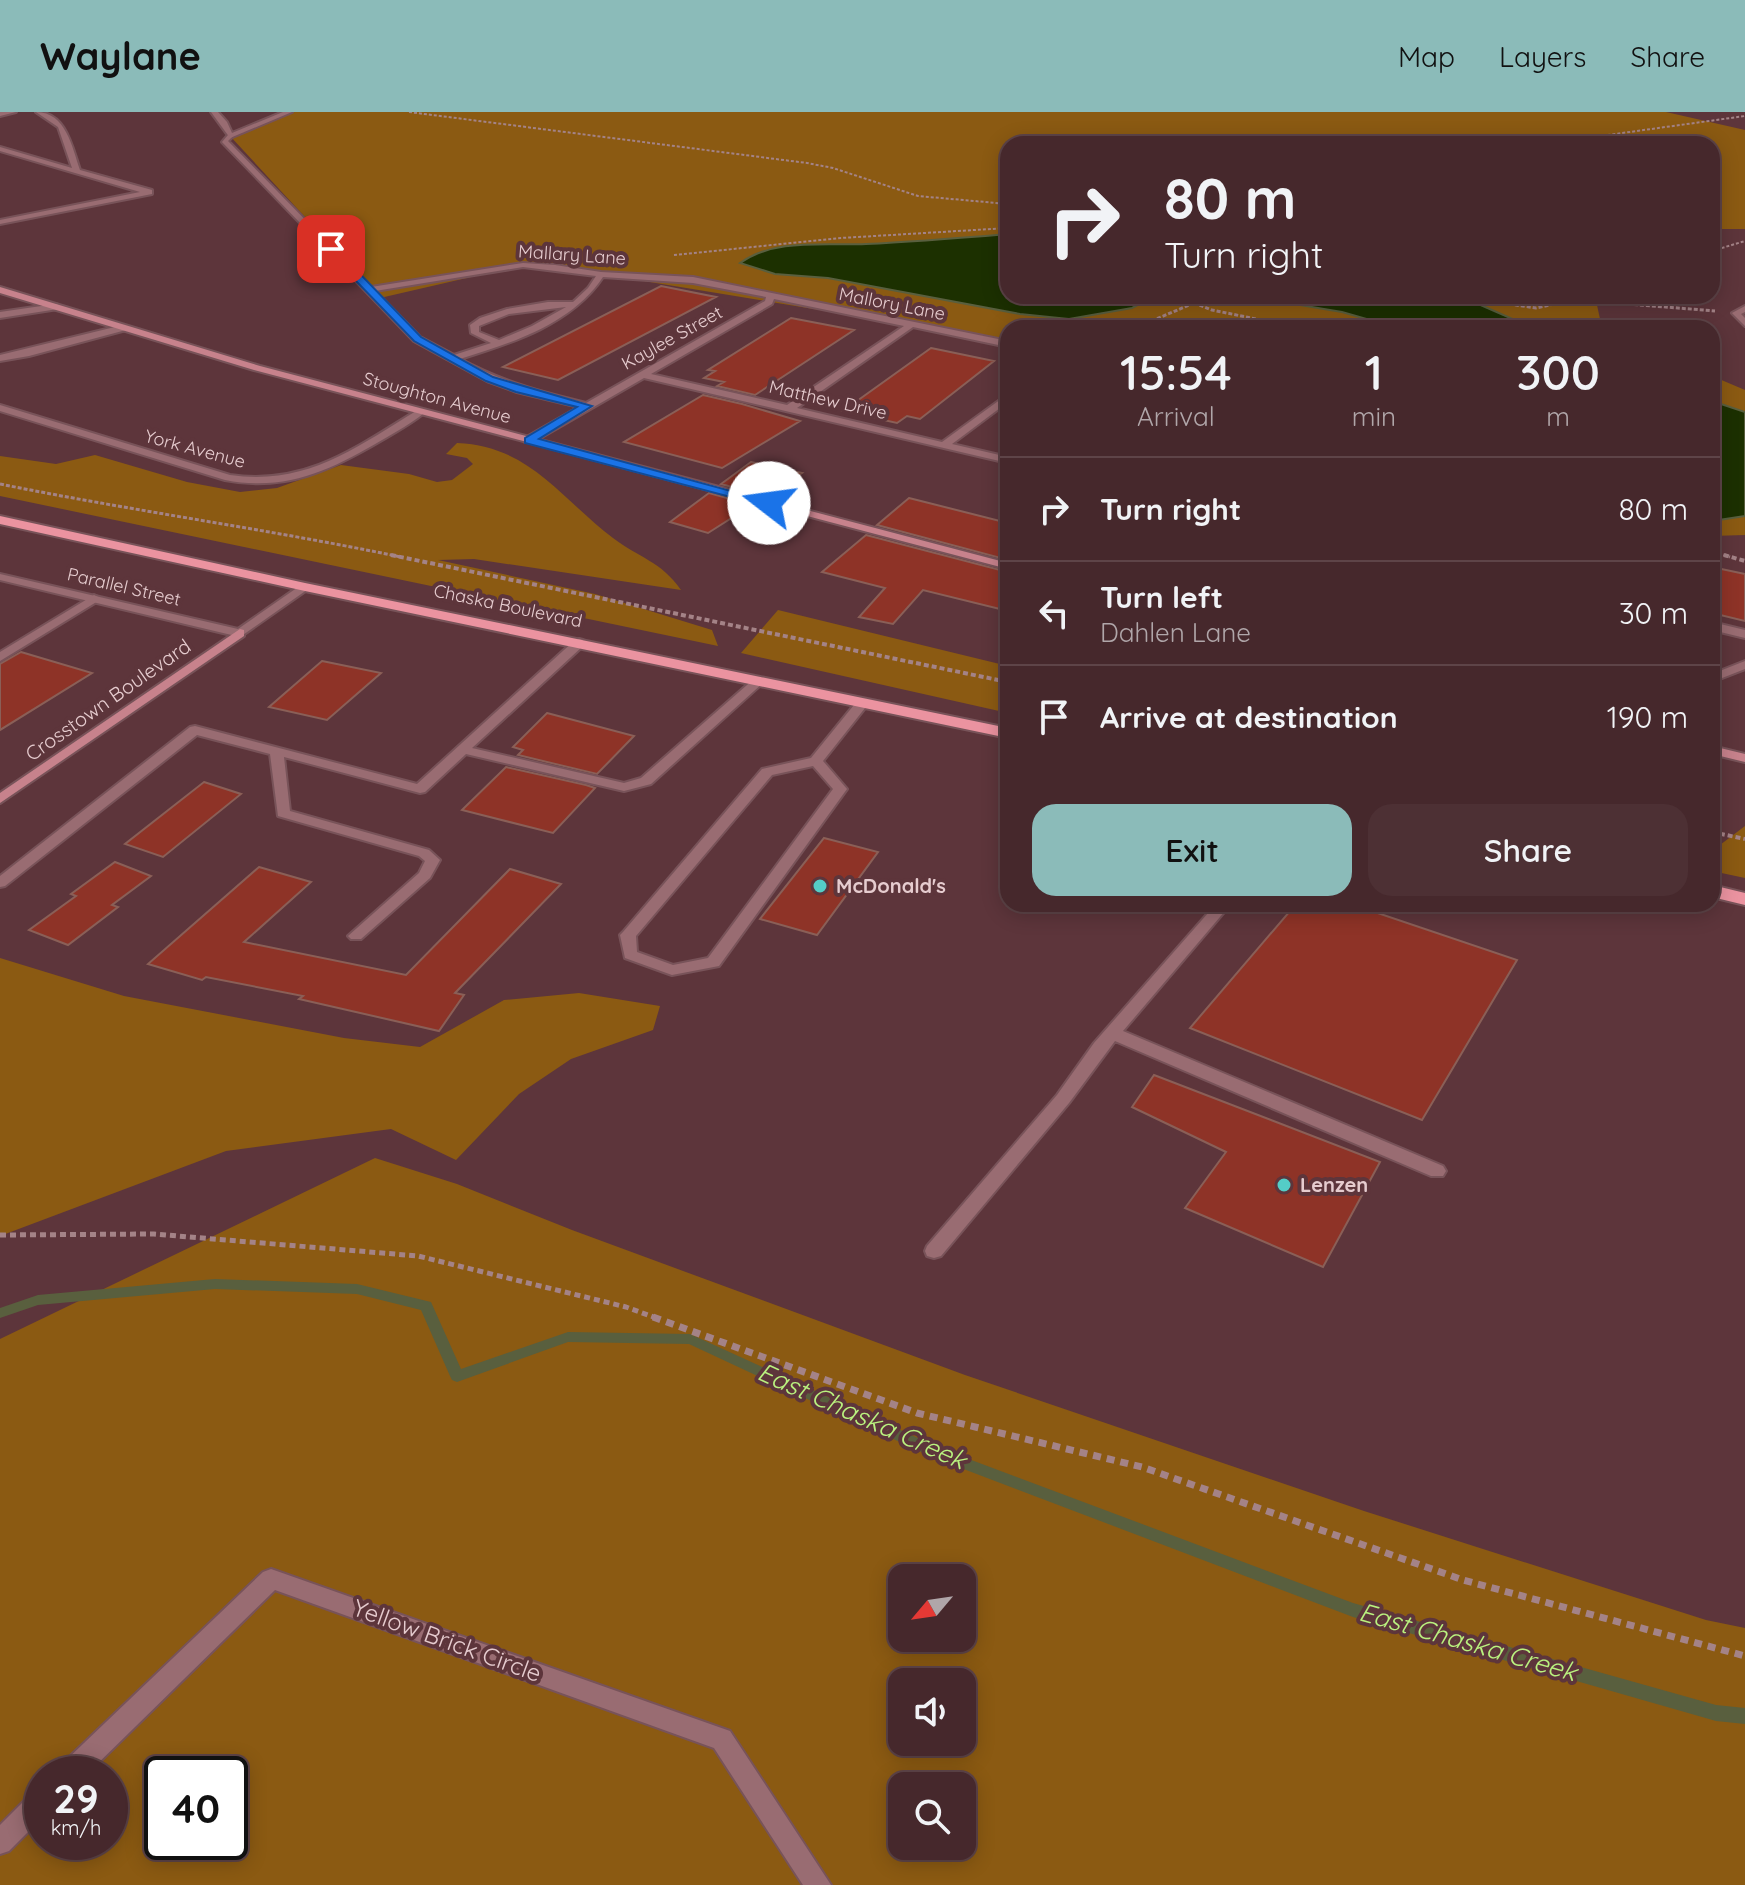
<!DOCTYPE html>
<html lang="en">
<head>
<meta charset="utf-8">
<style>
  :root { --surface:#46282c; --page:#4d3034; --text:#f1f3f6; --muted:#b0a6a9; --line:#5e4448; --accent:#8bbbb9 }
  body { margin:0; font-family:Quicksand,sans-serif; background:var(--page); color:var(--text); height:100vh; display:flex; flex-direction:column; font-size:30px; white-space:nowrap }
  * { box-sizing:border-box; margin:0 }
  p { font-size:26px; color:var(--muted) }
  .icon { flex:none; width:44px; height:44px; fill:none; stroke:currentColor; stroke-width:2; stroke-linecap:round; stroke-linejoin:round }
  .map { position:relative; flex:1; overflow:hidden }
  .sheet { position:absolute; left:1000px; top:208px; width:720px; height:592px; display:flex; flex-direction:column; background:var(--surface); border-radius:24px; box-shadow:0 4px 20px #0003,0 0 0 2px var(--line) }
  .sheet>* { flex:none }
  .banner { position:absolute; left:1000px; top:24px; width:720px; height:168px; border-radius:24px; box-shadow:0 4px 20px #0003,0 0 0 2px var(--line); background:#46282c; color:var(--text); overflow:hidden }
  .needle { width:52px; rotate:241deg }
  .fabs { position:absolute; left:888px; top:1452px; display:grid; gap:16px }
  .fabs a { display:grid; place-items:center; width:88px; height:88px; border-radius:16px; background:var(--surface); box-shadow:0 4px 20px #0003,0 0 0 2px var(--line); font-size:40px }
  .speed { position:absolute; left:24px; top:1644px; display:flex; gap:16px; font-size:40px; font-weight:700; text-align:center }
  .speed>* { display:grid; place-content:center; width:104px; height:104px; border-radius:50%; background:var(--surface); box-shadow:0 4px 20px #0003,0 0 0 2px var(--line); line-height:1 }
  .speed small { font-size:20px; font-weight:400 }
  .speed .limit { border:4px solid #111; border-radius:12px; background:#fff; color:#111 }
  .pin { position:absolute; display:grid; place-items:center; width:68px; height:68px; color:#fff; margin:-34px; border-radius:16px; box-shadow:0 4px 12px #0006 }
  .me { position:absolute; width:88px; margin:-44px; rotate:285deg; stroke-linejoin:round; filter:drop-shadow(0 0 6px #0008) }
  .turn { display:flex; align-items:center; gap:28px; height:168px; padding:0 32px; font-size:36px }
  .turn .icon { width:104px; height:104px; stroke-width:2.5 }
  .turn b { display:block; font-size:56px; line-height:68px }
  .eta { display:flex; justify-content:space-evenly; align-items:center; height:136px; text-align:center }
  .eta b { font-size:48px; font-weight:600; line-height:56px }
  .primary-button { display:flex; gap:16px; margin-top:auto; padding:16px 32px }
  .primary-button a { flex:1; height:92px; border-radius:24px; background:var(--accent); color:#111; font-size:32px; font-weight:600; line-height:92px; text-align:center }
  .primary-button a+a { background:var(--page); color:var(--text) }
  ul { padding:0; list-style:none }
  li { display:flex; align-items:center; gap:24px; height:104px; padding:0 32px; border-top:2px solid var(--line) }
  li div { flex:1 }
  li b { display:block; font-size:30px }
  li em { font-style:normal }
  header { display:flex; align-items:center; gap:48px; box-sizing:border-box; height:112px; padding:0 40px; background:var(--accent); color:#111 }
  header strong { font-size:38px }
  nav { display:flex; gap:44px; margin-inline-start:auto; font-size:28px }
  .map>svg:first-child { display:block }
</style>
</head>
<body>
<header>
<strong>Waylane</strong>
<nav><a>Map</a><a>Layers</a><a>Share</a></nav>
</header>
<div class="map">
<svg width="1745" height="1773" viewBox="0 0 1745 1773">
  <rect width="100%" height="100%" fill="#5d353b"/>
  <path fill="#8b5a12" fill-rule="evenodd" d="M280,0H1666L1745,18V117H1712V32H1008V184H1595L1602,216H1008V229L601,162L523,153L380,186L230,24Z
    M1712,264L1745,278V423L1712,424Z
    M457,331C530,334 560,386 613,426C639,446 661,449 681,478L474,447L438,448L595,482L712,518L718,534L0,384V344L56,352L95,343L187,370L240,380L277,376L341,353L409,362L437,370L452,368L473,352L467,346L446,342Z
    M778,498L1008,554V601L741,541Z
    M1745,714V766L1712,759V739Z
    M0,846L124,884L344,926L420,935L504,888L579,881L660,894L653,918L571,947L519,982L456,1048L391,1017L226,1039L0,1124Z
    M375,1046L457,1072L572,1118L965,1263L1364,1399L1706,1508L1745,1516V1773H0V1227ZM902,1466H962V1526H902ZM902,1570H962V1630H902ZM42,1662H110V1730H42ZM162,1662H230V1730H162ZM902,1674H962V1734H902Z"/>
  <path fill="#1c3000" stroke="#595f3e" stroke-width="2" d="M1008,122V184H1155L1132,196L1069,207L1020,202L828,166L775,162L740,151C775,126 824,134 866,132C913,130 961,126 1008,122Z
    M1246,184H1460L1533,216H1398L1342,200Z
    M1712,289L1745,300V404L1712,409Z"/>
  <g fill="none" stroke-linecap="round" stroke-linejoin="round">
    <path fill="#595f3e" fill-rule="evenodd" d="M215,1167L357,1172L431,1190L461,1257L568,1220L690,1222L942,1337L1353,1491L1716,1593L1745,1596V1612L1716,1609L1353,1505L932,1345L689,1232L568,1230L457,1270L452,1268L450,1264L421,1198L357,1182L215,1177L38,1193L0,1206V1196L38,1183Z"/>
  </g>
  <path fill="#8e3327" stroke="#8a5f57" stroke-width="2" d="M661,174L716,185L558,268L503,255Z
    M791,206L854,218L755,283L717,274L724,270L704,266L715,259L708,258Z
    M931,236L994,249L920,307L907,304L897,311L843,299Z
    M703,283L742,292L800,309L722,356L624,330Z
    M751,350L802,361L766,384L721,372Z
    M709,381L752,393L708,421L670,410Z
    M909,386L1008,411V448L877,413Z
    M866,423L1008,460V499L923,478L893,512L859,505L885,476L822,460Z
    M1712,455L1745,462V509L1712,501Z
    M21,540L92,561L0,618V552Z
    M322,549L381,561L327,608L269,595Z
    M547,601L634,624L597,662L518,643L523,638L513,635Z
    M506,655L586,673L595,676L553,721L462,698Z
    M204,670L241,682L163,745L125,732Z
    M824,726L878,740L817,823L760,807Z
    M115,750L151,764L112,793L118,795L68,833L29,818L76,784L71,782Z
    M259,755L311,770L244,830L406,863L510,757L561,772L455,881L464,883L439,919L299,887L303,884L206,865L202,868L148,852Z
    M1296,792H1351L1517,848L1422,1008L1190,916Z
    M1154,963L1380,1050L1323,1155L1185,1096L1226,1040L1132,995Z"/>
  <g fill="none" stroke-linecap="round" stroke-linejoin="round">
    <defs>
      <path id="lane" d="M0,0H16L0,4Z
        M36,0C66,0 72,35 80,58L152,78V82L0,112V108L140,80L0,39V35L72,56L58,15Z
        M211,0H218L227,10L232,21L283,0H292L230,26Z
        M55,192L58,193V197L0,206V200Z
        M94,483L98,485V489L0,549V540Z
        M579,527L583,528V534L472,636L624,671L641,666L755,566L759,565L765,569L651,672L624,679L466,642L425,680L420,681L284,645L290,699L429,738L440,748L430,766L361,827H351L348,824L419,761L425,749L419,744L278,704L270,642L197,623L5,774L0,775V764L190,615L195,614L417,672L575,528Z
        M863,587L869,591L823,649L847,677L719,854L672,863L625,846L620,823L623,820L762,657L811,646L858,588ZM813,654L833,677L708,846L673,853L637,840L636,824L772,663Z
        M1216,792H1231L1123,919L1443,1054L1446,1059L1443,1064H1431L1115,929L1069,991L941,1144L934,1146L927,1144L925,1139L927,1134L1057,983L1094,931Z"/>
      <path id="street" d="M228,23L233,24L228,29L371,175L523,151L555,153L601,160L693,165L1008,229V235L913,215L797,296L942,330L1008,282V290L952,332L1008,345V351L644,266L533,330H525V326L579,295L517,280L487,269L414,229L222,30ZM523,155L596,164L588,176L573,190H548L507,197L480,206L470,213L471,221L491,231L454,243L420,225L375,179ZM603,165L693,171L766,185L765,189L586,291C540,280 503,270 460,247C512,231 572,212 603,165ZM774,187L904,214L787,293L651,262L772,192ZM566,195L532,214L499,228L479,220V214L509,202Z
        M1745,194V200L1741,202L1745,206V214L1732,201Z
        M123,213L127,216L126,218L29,244L0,249V243Z
        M0,293L230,363C305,374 354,337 416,299L424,301C412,311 396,320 382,328C331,358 286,380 225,368L0,299Z
        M0,462L238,517L301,473L311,475L240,525L0,468Z
        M1712,510L1745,518V526L1712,518Z
        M1745,549V557L1712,570V562Z
        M271,1457L730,1619L831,1773H803L714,1636L275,1478L87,1662H58L61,1653L263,1460Z
        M42,1677V1706L9,1739L0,1742V1713L33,1680Z"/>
      <path id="secondary" d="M0,175L260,254L1008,451V457L254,258L0,181Z
        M240,517L244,518V524L0,691V681Z
        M1712,634L1745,642V650L1712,642Z"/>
      <path id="primary" d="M0,404L305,471L1008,616V626L305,479L0,412Z
        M1712,773L1745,781V793L1712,785Z"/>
    </defs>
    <use href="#lane" stroke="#785359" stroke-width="4"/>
    <use href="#street" stroke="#785359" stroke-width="4"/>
    <use href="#secondary" stroke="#785359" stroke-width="4"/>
    <use href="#primary" stroke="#785359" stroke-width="4"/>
    <path stroke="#a48387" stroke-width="2" stroke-dasharray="3 2" stroke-linecap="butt" d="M409,0L807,51L833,56L918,84L1008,92
      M1543,32L1745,4
      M1712,139L1745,129
      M674,143L841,126L1008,116
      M1482,184L1511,193
      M1568,187L1641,193
      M1189,193L1194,191
      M1199,193L1194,191L1200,184
      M1552,193L1569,186"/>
    <path stroke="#a48387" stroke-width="3" stroke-dasharray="4 2" stroke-linecap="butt" d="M1194,191L1212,198L1300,216
      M1503,191L1536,196L1559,191
      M1616,191L1715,199
      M1135,216L1194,191
      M0,372C133,399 267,417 401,445
      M1712,439L1730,445"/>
    <path stroke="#a48387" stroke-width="4" stroke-dasharray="5 3" stroke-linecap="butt" d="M391,443L1008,570
      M1724,443L1745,449
      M1712,720L1745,727"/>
    <path stroke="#a48387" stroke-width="5" stroke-dasharray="6 4" stroke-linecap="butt" d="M0,1123L154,1122L418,1144L626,1195L659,1207"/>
    <path stroke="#a48387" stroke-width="7" stroke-dasharray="8 6" stroke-linecap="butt" d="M653,1205L917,1301L1142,1355L1463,1468L1745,1544"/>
    <use href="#lane" fill="#996c72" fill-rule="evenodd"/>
    <use href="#street" fill="#996c72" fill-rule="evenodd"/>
    <use href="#secondary" fill="#c7828c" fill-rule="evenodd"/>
    <use href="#primary" fill="#eb93a0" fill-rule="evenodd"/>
  </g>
  <path fill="#1a73e8" stroke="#114b97" stroke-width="2" d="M327,135H334L421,225L493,265L592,294L539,327L775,391L769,395L525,331V326L577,295L516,280L486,269L414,229L327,139Z"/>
  <g fill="#54cdc7" stroke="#5d353b" stroke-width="3">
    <circle cx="820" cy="774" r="8"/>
    <circle cx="1284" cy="1073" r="8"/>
  </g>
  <g text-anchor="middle" stroke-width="8" stroke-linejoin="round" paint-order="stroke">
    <g font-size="18" fill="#e6cccf" stroke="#5d353b">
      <text transform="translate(572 143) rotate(4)" y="6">Mallary Lane</text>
      <text transform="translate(892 192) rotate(11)" y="6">Mallory Lane</text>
      <text transform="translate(672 226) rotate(-29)" y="6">Kaylee Street</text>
      <text transform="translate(437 286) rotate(15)" y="6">Stoughton Avenue</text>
      <text transform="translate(828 288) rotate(13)" y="6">Matthew Drive</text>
      <text transform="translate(195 337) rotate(15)" y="6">York Avenue</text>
      <text transform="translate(124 475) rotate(13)" y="6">Parallel Street</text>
      <text transform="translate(508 494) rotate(12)" y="6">Chaska Boulevard</text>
    </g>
    <g font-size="20" fill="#e6cccf" stroke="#5d353b">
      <text transform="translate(108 588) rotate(-35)" y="7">Crosstown Boulevard</text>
    </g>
    <g font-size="20" font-weight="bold" fill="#e6cccf" stroke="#5d353b" text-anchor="start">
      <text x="836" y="781">McDonald's</text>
      <text x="1300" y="1080">Lenzen</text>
    </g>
    <g font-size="24" fill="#e6cccf" stroke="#5d353b">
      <text transform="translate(447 1529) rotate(20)" y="8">Yellow Brick Circle</text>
    </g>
    <g font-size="26" font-style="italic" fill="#baf27f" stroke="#5d353b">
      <text transform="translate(862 1304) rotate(24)" y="9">East Chaska Creek</text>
      <text transform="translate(1468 1530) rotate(16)" y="9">East Chaska Creek</text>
    </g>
  </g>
</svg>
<div class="fabs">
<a><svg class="needle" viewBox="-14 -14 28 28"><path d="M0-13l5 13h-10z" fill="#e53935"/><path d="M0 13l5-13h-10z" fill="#b0a6a9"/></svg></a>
<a><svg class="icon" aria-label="sound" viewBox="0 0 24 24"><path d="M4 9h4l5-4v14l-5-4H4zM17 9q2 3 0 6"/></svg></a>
<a><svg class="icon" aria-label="search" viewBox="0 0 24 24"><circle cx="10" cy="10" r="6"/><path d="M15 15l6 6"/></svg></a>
</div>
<div class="speed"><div>29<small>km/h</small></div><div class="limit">40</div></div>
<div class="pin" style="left:331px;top:137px;background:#d93025"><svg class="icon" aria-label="arrive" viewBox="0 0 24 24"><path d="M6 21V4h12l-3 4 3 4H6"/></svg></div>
<svg class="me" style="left:769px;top:391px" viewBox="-20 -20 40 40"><circle r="19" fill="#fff"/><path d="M0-13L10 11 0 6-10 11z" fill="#1a73e8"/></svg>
<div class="banner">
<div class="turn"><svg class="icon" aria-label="right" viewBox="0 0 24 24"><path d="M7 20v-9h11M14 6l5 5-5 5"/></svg><div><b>80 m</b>Turn right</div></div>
</div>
<section class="sheet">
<div class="eta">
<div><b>15:54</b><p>Arrival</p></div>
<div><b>1</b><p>min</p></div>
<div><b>300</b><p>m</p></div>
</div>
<ul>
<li><svg class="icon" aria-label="right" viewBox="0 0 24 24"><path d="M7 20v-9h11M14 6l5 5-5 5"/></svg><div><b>Turn right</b></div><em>80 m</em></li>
<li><svg class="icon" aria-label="left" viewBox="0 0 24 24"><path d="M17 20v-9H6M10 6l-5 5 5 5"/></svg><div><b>Turn left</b><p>Dahlen Lane</p></div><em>30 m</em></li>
<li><svg class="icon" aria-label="arrive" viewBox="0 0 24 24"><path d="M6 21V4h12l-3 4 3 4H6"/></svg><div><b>Arrive at destination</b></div><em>190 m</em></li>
</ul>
<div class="primary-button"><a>Exit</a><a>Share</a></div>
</section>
</div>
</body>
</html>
